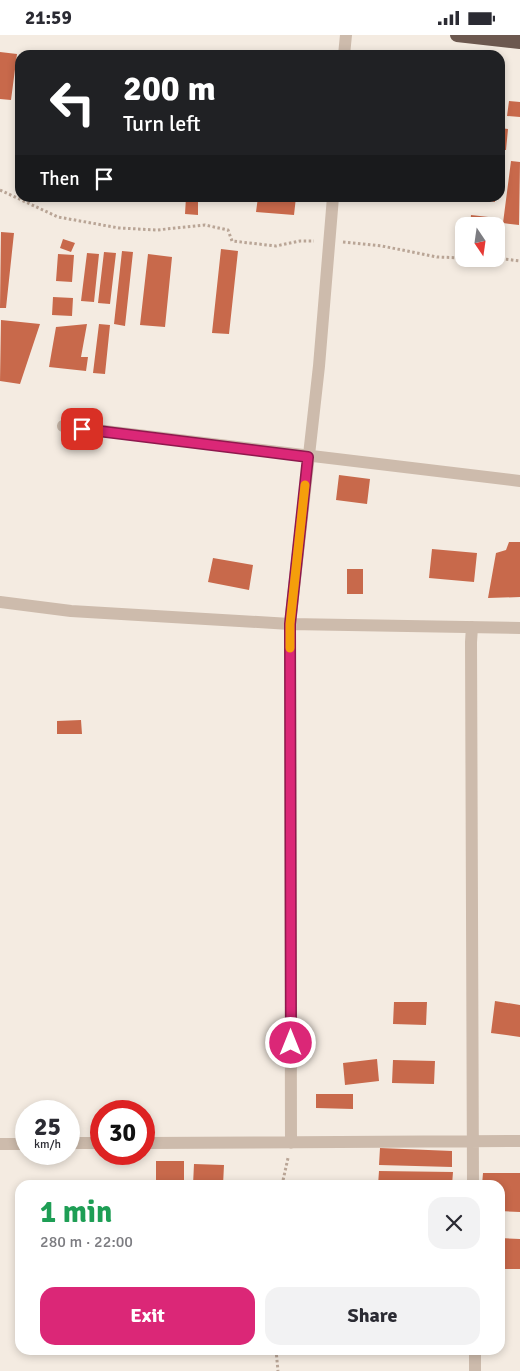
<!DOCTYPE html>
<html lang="en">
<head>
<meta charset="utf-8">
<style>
  :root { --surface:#fff; --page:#f2f2f3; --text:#2b2b33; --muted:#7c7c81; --accent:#db2777 }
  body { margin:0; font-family:Signika,sans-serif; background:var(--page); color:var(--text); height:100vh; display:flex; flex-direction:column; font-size:19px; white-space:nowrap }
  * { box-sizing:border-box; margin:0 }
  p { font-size:16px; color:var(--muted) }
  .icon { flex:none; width:28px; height:28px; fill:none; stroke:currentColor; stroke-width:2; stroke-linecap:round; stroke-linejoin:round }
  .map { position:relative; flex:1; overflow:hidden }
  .drawer { position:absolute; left:15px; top:1145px; width:490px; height:175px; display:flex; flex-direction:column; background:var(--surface); border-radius:15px; box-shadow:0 2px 8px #0003 }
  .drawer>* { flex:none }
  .top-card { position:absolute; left:15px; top:15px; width:490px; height:152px; border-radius:15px; box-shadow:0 2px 8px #0003; background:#202124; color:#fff; overflow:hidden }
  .needle { width:32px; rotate:167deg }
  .tools { position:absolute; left:455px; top:182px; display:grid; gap:10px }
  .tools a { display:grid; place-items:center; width:50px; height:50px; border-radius:10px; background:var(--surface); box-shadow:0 2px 8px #0003; font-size:25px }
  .speed { position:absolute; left:15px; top:1065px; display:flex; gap:10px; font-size:25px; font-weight:700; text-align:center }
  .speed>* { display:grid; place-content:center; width:65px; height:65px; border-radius:50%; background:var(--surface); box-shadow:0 2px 8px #0003; line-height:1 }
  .speed small { font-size:12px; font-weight:400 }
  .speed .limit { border:8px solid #d22; background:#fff; color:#111 }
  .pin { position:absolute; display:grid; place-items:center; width:42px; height:42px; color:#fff; margin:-21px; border-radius:10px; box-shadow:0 2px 8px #0006 }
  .me { position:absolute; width:55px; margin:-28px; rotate:0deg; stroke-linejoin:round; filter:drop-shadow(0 0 4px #0008) }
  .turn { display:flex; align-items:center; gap:18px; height:105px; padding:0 25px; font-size:22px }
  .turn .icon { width:65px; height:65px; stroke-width:2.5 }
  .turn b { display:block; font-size:35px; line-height:42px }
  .then { display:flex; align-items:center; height:48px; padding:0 25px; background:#0003; gap:10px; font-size:19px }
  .round { display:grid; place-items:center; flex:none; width:52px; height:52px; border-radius:15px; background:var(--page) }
  .headline { display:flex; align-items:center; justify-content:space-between; height:85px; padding:0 25px }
  h1 { font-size:30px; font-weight:800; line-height:38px; color:#1e9e55 }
  .button { display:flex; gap:10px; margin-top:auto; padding:10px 25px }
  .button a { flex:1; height:58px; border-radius:15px; background:var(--accent); color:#fff; font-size:20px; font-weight:800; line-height:58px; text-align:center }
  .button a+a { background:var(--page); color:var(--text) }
  .status { display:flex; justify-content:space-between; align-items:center; height:35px; padding:0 25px; background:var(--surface); direction:ltr }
  .status svg { height:14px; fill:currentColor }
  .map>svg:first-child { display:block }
</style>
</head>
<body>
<div class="status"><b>21:59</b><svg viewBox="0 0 49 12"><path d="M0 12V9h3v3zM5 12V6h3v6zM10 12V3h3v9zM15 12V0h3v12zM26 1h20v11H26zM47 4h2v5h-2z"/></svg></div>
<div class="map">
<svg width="520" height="1336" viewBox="0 0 520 1336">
  <rect width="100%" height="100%" fill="#f4ebe1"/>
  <path fill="#c8694b" d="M0,17L17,19L11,65L0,64Z
    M509,66L520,67V82L507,81Z
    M500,93L508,94L506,115H500Z
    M511,126L520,127L519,190L503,188Z
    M186,162H198V180L185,179Z
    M258,162H296L294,180L256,177Z
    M469,162H495V167Z
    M471,180L497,183L496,191H470Z
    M1,197L14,198L6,273H0Z
    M63,204L75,208L71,217L60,213Z
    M221,214L238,216L229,299L212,298Z
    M122,216L133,217L125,291L114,289Z
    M104,217L116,218L110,269L98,268Z
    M87,218L99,219L94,267L81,266Z
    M58,219L74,220L72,247L56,246Z
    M148,219L172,222L165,292L140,290Z
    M53,262L73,263L72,281L52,280Z
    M1,285L40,289L20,349L0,346Z
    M87,289L81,322H88L86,336L49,332L56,292Z
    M99,289L110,290L105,339L93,338Z
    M339,440L370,444L367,469L336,465Z
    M509,507H520V562L488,563L496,518L506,515Z
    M432,514L477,518L474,547L429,543Z
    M213,523L253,530L249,555L208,547Z
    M347,534H363V559H347Z
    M81,685L82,699H57V686Z
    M495,966L520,970V1002L491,998Z
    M394,967H427L426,990L393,989Z
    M377,1024L379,1046L345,1050L343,1028Z
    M393,1025L435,1026L434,1049L392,1048Z
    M316,1059H353V1074L316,1073Z
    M380,1113L452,1116V1132L379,1130Z
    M156,1126H184V1150H156Z
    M194,1129L224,1130L223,1150H193Z
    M379,1136L453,1137L452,1150H378Z
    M483,1138H520V1177L500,1176V1150H482Z
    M231,1145L257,1148V1150H231Z
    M500,1203L520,1204V1234H500Z"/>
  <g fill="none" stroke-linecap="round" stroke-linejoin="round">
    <path stroke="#b9a596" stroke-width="3" stroke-dasharray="2.5 2.5" stroke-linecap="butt" d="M0,155L58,182L119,193L157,195L205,190L228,195L232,206L276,211L300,206H314
      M343,207L382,211L437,222L464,223
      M496,223L520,226
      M282,1150L288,1123
      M276,1315L278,1336"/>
    <path stroke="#cdbbac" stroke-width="12" d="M344,20L346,0
      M63,391L520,446
      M0,567L71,576L290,589L520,593
      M472,592L471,607L473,1150
      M69,1108H101
      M144,1108L520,1106
      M291,1108L290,589L319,331L333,162
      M0,1109H26
      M475,1315V1336"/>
    <path stroke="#6c584f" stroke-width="14" d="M457,0L520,7"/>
  </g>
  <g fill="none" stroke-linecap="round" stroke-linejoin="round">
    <defs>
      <path id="route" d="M82,394L308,422L290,589L291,1008"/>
    </defs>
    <use href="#route" stroke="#8e194d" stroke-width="12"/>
    <use href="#route" stroke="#db2777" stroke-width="9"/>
    <path stroke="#f59e0b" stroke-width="9" d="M290,613V589L305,450"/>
  </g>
</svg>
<div class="tools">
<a><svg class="needle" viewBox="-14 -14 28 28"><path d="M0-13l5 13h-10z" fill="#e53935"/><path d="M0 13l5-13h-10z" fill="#7c7c81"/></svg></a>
</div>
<div class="speed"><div>25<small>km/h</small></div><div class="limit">30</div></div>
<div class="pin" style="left:82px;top:394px;background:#d93025"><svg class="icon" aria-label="arrive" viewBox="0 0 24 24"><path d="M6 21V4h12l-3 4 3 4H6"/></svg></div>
<svg class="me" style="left:291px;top:1008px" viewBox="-20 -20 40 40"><circle r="17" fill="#db2777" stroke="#fff" stroke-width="3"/><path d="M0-11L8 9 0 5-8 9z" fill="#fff"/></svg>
<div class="top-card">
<div class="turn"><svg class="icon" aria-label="left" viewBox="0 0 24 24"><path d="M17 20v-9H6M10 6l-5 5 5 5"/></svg><div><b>200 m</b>Turn left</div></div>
<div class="then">Then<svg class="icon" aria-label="arrive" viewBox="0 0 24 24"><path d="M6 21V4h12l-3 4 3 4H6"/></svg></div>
</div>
<section class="drawer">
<div class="headline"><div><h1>1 min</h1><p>280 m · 22:00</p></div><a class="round"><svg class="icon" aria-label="close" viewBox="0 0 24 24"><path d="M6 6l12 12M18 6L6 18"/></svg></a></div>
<div class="button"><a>Exit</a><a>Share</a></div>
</section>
</div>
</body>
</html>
